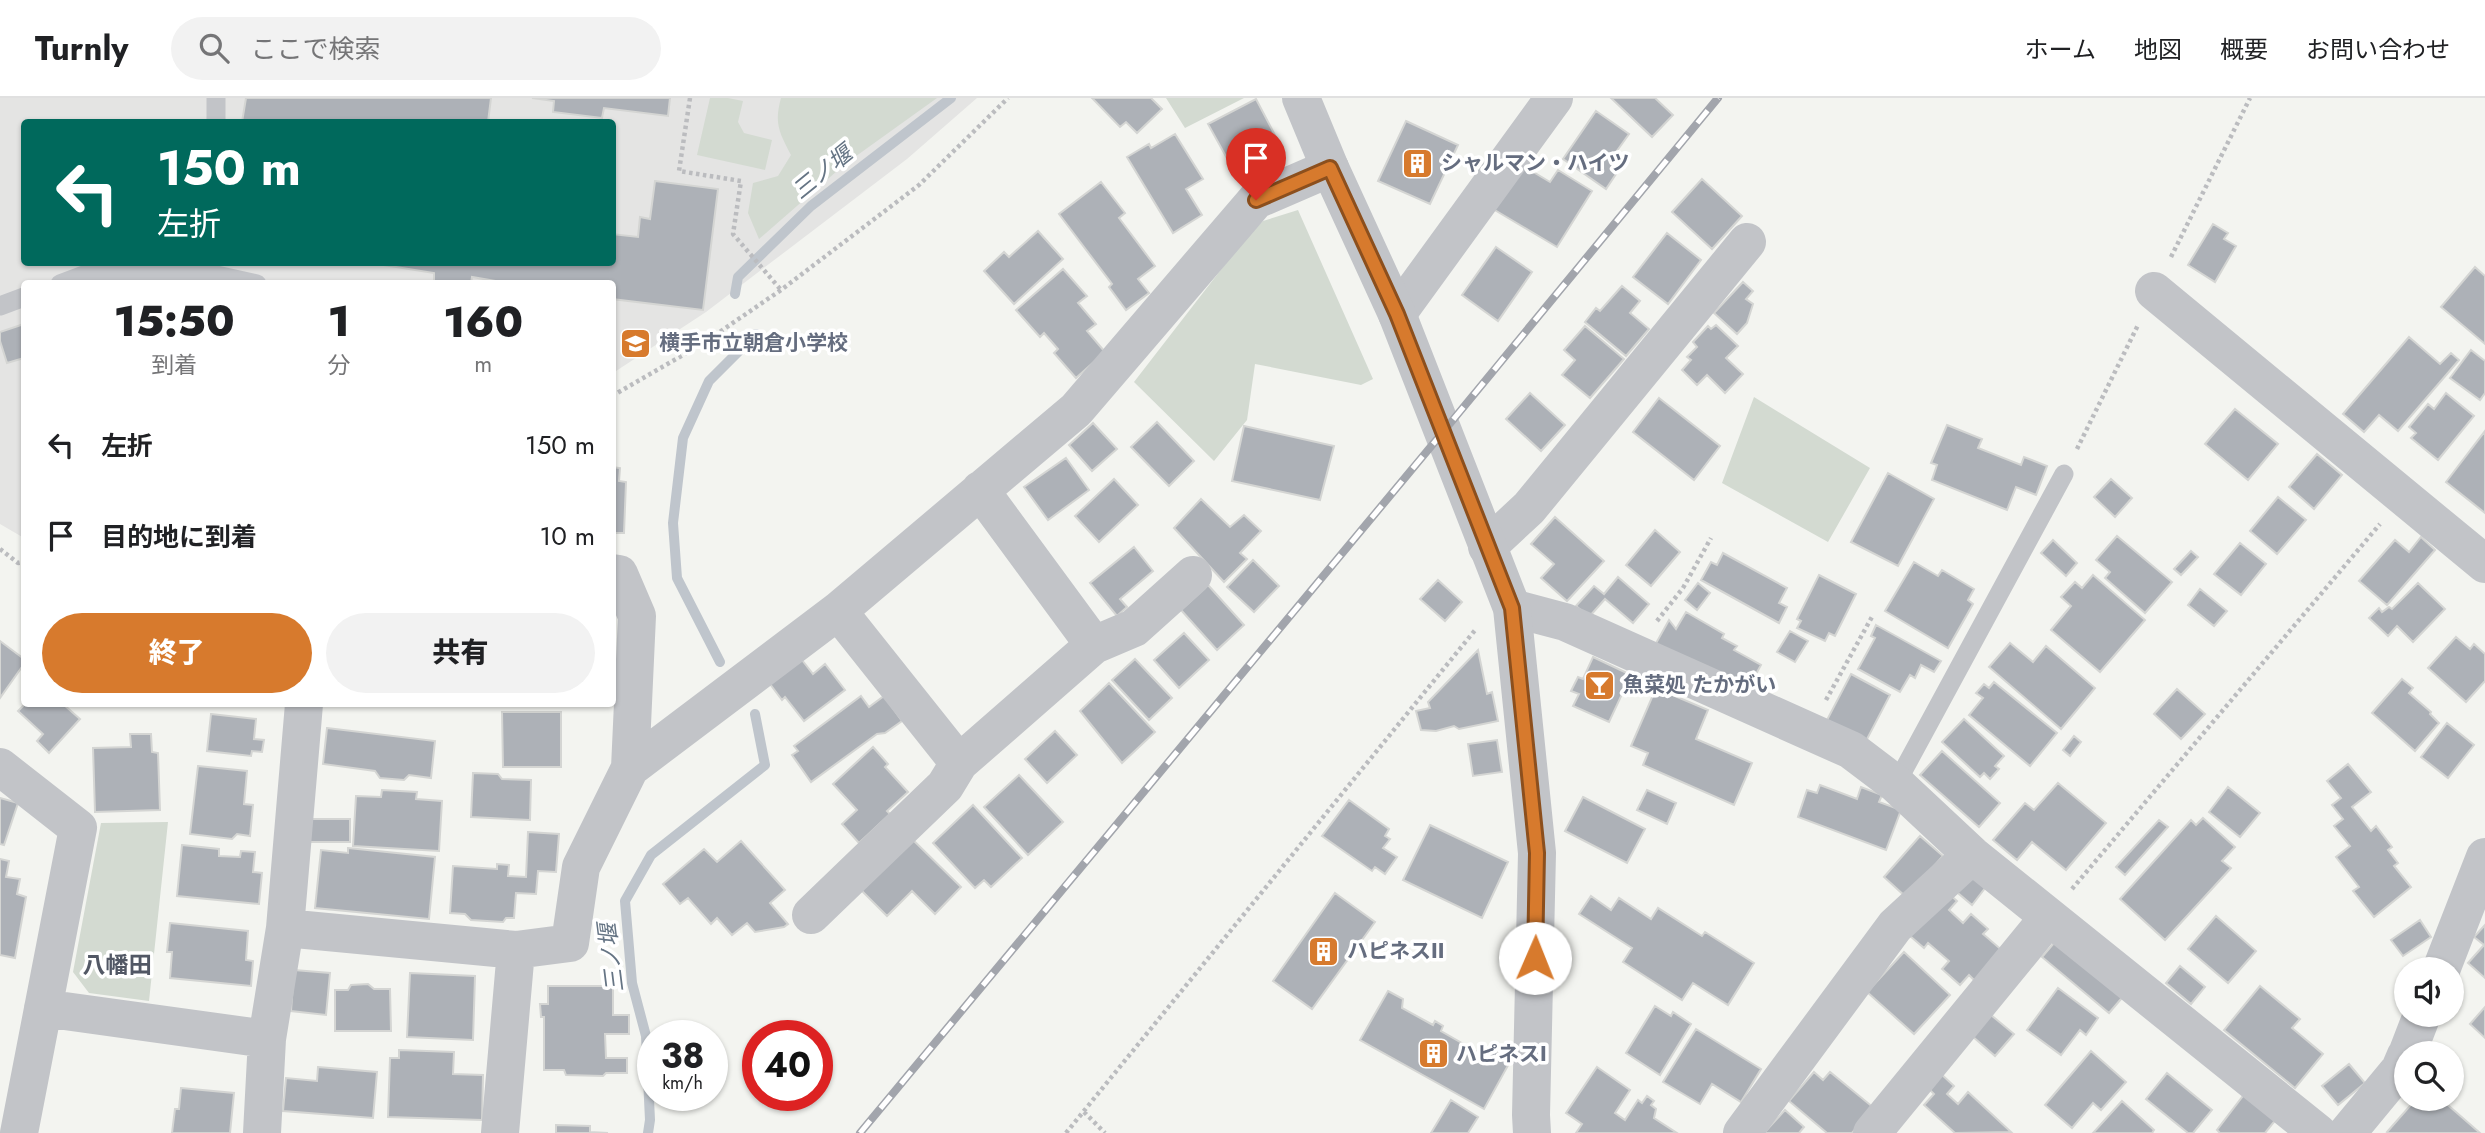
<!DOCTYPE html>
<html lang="ja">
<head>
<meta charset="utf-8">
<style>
  :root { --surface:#fff; --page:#f2f2f2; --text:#202124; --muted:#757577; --line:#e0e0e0; --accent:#d77a2d }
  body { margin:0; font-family:Jost,"Noto Sans JP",sans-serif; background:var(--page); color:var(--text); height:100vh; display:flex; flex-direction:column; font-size:26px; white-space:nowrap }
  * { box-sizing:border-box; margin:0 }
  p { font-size:23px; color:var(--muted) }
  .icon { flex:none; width:38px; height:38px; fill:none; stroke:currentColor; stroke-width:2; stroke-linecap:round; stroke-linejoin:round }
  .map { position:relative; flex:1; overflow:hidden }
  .details { position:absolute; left:21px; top:182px; width:595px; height:427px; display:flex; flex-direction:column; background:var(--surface); border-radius:7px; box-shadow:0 2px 5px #0004 }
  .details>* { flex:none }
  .hud { position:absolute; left:21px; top:21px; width:595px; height:147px; border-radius:7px; box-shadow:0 2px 5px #0004; background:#00695c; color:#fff; overflow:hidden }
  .fabs { position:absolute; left:2394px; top:859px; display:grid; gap:14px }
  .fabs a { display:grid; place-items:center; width:70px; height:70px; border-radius:50%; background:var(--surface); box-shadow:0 2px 5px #0004; font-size:35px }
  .speed { position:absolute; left:637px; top:922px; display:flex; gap:14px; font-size:35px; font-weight:700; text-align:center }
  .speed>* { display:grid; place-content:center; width:91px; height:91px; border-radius:50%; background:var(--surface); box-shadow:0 2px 5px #0004; line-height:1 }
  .speed small { font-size:18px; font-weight:400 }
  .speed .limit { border:10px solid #d22; background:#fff; color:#111 }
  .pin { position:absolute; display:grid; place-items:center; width:60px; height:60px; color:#fff; margin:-72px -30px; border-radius:50% 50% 50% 0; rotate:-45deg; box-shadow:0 0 7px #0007 }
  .pin .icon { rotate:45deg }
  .me { position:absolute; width:77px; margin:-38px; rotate:1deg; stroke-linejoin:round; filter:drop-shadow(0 0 5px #0008) }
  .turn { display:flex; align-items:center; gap:24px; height:147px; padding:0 21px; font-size:32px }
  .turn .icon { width:91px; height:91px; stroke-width:2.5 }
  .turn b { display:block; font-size:49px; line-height:60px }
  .eta { display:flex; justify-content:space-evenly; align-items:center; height:119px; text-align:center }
  .eta b { font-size:42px; font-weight:800; line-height:49px }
  .primary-button { display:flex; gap:14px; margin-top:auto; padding:14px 21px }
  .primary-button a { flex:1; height:80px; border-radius:42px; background:var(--accent); color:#fff; font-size:28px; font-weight:800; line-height:80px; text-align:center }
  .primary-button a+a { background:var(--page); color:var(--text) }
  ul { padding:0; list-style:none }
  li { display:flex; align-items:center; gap:21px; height:91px; padding:0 21px }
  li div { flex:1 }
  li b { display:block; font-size:26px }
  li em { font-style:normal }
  header { display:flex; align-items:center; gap:42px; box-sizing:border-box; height:98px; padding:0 35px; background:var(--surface); border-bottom:2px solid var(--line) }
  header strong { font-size:33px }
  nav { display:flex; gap:38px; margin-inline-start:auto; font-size:24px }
  .search { width:490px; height:63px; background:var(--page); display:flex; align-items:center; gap:18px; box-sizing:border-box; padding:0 24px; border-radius:38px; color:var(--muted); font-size:26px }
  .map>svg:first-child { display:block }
</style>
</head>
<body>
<header>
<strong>Turnly</strong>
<div class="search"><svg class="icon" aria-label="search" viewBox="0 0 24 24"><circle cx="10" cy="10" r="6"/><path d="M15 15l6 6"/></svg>ここで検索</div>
<nav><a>ホーム</a><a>地図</a><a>概要</a><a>お問い合わせ</a></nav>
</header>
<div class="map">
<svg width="2485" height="1035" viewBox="0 0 2485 1035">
  <rect width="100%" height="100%" fill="#f3f4f0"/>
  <path fill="#e4e4e3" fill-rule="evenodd" d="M0,0H977L907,61L706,214L613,275L612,186H24V440L0,426ZM24,24H612V164H24Z"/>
  <path fill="#d3dad1" d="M710,0H728L743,3L738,24L744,35L772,42L765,72L697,57Z
    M781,0H937L845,66L759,141L748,115L753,85L778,78L791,57C779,34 774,25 781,0Z
    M1166,0H1244L1185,30Z
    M1298,112L1373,281L1361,287L1255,266L1247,322L1214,363L1134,284L1247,138L1263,123Z
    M1754,299L1870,370L1828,444L1722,385Z
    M168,724L149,903L89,895L73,874L101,725Z"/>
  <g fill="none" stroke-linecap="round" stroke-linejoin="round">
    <path stroke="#bfc5cc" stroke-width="10" d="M735,196L738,179L811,108L951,0
      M720,564L677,480L673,425L683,340L709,283L756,236
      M648,1035L650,1022L646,938L632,885L625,803L651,757L765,667L755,616"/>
  </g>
  <path fill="#adb1b7" stroke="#d4d5d3" stroke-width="2" d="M246,0H491L488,24H242Z
    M532,0H670L668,18L604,10L602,20L553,14L554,3Z
    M1092,0H1151L1162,11L1137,35L1126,24L1120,29Z
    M1611,0H1655L1673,17L1652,39Z
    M1256,1L1276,39L1229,64L1208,26Z
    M1596,13L1629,36L1614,57L1624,64L1606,91L1563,61Z
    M1406,23L1458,47L1430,106L1378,83Z
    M1175,36L1203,81L1186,91L1202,117L1173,135L1127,59L1149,46L1151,50Z
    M1520,66L1550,84L1558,72L1592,93L1557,149L1493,111Z
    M1702,81L1742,118L1712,151L1672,114Z
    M655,83L718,91L703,212L612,201V186H513L472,179L471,186H434V175L365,164H612V136L638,139L640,119L650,121Z
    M1101,84L1125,115L1119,120L1155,168L1138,181L1149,195L1126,212L1109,189L1112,186L1059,116Z
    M2213,126L2228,135L2224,141L2236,148L2215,184L2188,167Z
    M1038,133L1063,161L1014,206L984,173L1004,154L1009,159Z
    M1667,135L1701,162L1668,206L1633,179Z
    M1496,149L1532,174L1498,223L1462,197Z
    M2475,169L2485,178V246L2441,209Z
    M1063,171L1087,198L1078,205L1096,226L1087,233L1105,254L1076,280L1054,255L1058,251L1044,235L1040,239L1016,212Z
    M1743,184L1753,193L1746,201L1753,206L1747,225L1737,236L1714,215Z
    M1622,188L1640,203L1630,215L1649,231L1626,258L1585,224L1596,210L1600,213Z
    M24,226V260L7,265L0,243V234Z
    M1716,227L1738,248L1726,260L1743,276L1725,295L1707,277L1697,287L1682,272L1691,262L1687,259L1697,249L1693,244L1708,228L1711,231Z
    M1585,228L1624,261L1590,300L1562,277L1575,262L1564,252Z
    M2409,239L2440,266L2451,255L2459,262L2398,333L2379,317L2364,334L2343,316Z
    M2471,252L2485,263V295L2480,302L2450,280Z
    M1530,295L1565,327L1541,353L1506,321Z
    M2446,295L2474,318L2438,362L2411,340L2416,335L2409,329L2428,306L2434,311Z
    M1659,300L1720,348L1694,382L1633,334Z
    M2235,311L2278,346L2248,382L2205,346Z
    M1157,324L1194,363L1169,388L1131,349Z
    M1093,325L1117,351L1092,373L1069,347Z
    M1947,327L1982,341L1978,350L2021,367L2024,359L2047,368L2036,397L2016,389L2007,412L1932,382L1937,367L1931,365Z
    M1244,328L1334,348L1320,402L1232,383Z
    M2485,333V415L2446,384Z
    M2317,356L2342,377L2314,411L2289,389Z
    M1066,360L1089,392L1048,422L1024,389Z
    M612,369L620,370L619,383L626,384L624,435H612Z
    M1888,375L1934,401L1898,468L1851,444Z
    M1114,381L1138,407L1099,444L1075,418Z
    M2111,381L2132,400L2115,419L2094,399Z
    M2278,399L2306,422L2277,456L2250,433Z
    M1201,401L1230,429L1244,417L1261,433L1240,455L1247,461L1224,484L1174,430Z
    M1555,419L1604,463L1567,503L1541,480L1554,466L1531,446Z
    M1655,432L1680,454L1651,488L1626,467Z
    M2117,438L2172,484L2145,515L2105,480L2110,474L2096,462Z
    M2421,439L2435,452L2387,507L2359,483L2395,442L2409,454Z
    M2053,442L2077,465L2066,478L2041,455Z
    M2240,445L2266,466L2241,497L2214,476Z
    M1134,449L1153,473L1120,501L1127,509L1117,518L1090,485Z
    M2191,453L2198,459L2181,477L2174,471Z
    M1723,455L1787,490L1779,505L1787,509L1779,525L1701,482L1711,464L1717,467Z
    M1253,462L1279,488L1254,514L1227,489Z
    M1914,464L1938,478L1942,472L1974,491L1968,502L1973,506L1948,550L1885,513Z
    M1819,477L1856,496L1835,538L1829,535L1825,543L1797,530L1801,523L1797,521Z
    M2093,477L2145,522L2100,574L2051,532L2071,508L2061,499L2075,484L2082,490Z
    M1618,479L1649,506L1633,525L1605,501L1589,519L1576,508L1594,488L1604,496Z
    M1438,482L1462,504L1445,523L1420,501Z
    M1698,485L1710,495L1697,512L1685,502Z
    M2418,485L2445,511L2413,544L2397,528L2388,538L2369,520L2379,510L2382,514L2389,509L2392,511Z
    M1208,487L1244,527L1217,552L1181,512Z
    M2200,491L2227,513L2214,528L2188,507Z
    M1686,514L1724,536L1722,540L1737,548L1734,552L1761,567L1744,598L1655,547L1669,522L1676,531Z
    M1876,527L1941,563L1934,574L1921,567L1915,580L1910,577L1900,594L1858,571L1875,540L1871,538Z
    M1790,533L1808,543L1795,564L1777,554Z
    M1184,535L1209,562L1179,590L1154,562Z
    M2456,539L2470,551L2474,546L2485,556V583L2466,604L2428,570Z
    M0,543L24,561V566L0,600Z
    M2010,545L2033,564L2046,548L2095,590L2061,631L1989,569Z
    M1478,552L1487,596L1492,594L1498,623L1459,631L1454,628L1436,633L1421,632L1416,613L1430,610L1428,604Z
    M1593,559L1631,577L1609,624L1573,608L1579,596L1571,593L1578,579L1583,581Z
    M1135,561L1172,600L1149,622L1112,582Z
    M802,562L813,576L825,566L845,592L804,623L785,599L782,602L770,586Z
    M1851,576L1890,597L1866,643L1827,622Z
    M2402,581L2413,590L2409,595L2431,614L2430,616L2439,625L2415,653L2372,615Z
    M1994,584L2057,635L2030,668L1969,617L1983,600L1976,595L1984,586L1989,590Z
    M1109,585L1155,634L1122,665L1080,613Z
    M1656,590L1708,612L1696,641L1752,665L1734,707L1643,667L1648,655L1631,648Z
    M2177,591L2205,616L2181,641L2154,616Z
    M861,598L869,609L884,598L902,623L885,635L877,636L811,684L792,657L798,653L794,648Z
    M25,606H63L80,621L49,655L37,643L43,636L18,613Z
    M502,614H561V669H503Z
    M211,616L256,621L254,641L264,642L262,654L252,653L251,658L207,653Z
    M1964,621L2004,658L1995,668L1999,671L1990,681L1984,675L1980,679L1942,644Z
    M2447,625L2474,647L2448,680L2421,659Z
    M327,630L435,643L431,680L409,677L404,682L380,680L375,673L323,666Z
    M1055,633L1077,657L1047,685L1025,661Z
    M130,636H151L152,654L158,655L160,712L95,714L93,650L131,649Z
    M2074,638L2081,644L2070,658L2063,652Z
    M1497,642L1502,674L1473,678L1468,646Z
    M873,649L888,666L885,669L908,694L887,713L890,716L859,745L842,726L857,712L833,686Z
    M1942,653L2000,705L1979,729L1920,677Z
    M2348,666L2371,694L2352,709L2371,733L2376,728L2392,749L2388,752L2398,765L2394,768L2411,789L2374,819L2353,793L2359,789L2336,759L2350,748L2334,728L2343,721L2332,707L2341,700L2327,683Z
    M198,668L247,673L244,706L253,707L250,738L237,736L232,741L190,736Z
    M473,675L498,676L502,681L531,682L530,722L471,719Z
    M1019,677L1063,724L1028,757L984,709Z
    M2058,685L2106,725L2066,772L2032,744L2017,762L1993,742L2025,705L2034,712Z
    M1820,687L1857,701L1861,689L1882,697L1879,704L1901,712L1886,752L1798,719L1807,692L1817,695Z
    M2228,689L2260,715L2240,739L2209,714Z
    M382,692L417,694L416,701L442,703L439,753L353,748L356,698L381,699Z
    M1647,692L1676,705L1667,726L1637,712Z
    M1583,699L1645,731L1627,765L1565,733Z
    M0,700L18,705L4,747L0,746Z
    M1349,702L1389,731L1385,738L1390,741L1383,750L1397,759L1385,776L1375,769L1372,773L1322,738Z
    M973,707L1022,760L991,789L984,782L975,790L933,745Z
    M2203,720L2235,749L2222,763L2231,770L2165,842L2120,801L2191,722L2196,727Z
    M310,721H350V744H310Z
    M2159,722L2168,729L2125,777L2116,769Z
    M1430,727L1508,764L1482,820L1403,782Z
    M528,734L559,736L556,774L538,773L536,796L516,795L514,820H506L503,824L471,822L465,816L450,815L453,768L497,771V766L509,767L508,778L526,779Z
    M1920,738L1943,758L1906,799L1884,779Z
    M911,740L961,789L935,816L912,793L887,818L861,792Z
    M741,743L785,792L770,805L788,826L784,829L755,834L747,825L732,837L717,820L711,826L688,800L680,806L663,786L704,751L717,764Z
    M182,747L219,751V758L240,759L241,753L255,754L253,774L262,775L259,806L177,798Z
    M348,750L435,759L429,821L315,810L321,752L348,755Z
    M0,761L9,763L6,779L20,781L17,796L26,799L15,860L0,857Z
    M1972,765L1992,781L1972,807L1952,790Z
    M1335,795L1375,824L1312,911L1273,883Z
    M1948,795L1957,803L1949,812L1963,825L1971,816L1988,831L1983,836L2004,854L1976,884L1969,877L1960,887L1942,871L1949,863L1928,845L1924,850L1910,838Z
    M1591,798L1611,812L1619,800L1651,821L1658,810L1702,838L1705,834L1754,865L1728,907L1693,885L1682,902L1623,864L1632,850L1579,816Z
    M2216,818L2256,853L2228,885L2188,851Z
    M2420,822L2431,839L2403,858L2391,842Z
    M170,825L248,833L246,862L253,863L251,888L170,880L172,854H167Z
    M2485,827V880L2468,865L2484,847L2474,839Z
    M2060,838L2127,894L2109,915L2042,859Z
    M1904,854L1950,897L1914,936L1867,894Z
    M2180,868L2205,889L2191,906L2166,885Z
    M294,872L330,875L326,917L291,913Z
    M410,875L475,878L473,942L407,939Z
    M368,886L374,891H390L391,933H335V892H348L351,887Z
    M548,888H613V917H629V936H605L606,960H627V975H606L603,978L566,977L564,972H544V919H541L540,906H548Z
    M2260,888L2300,921L2292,930L2323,956L2295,990L2224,932Z
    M2058,890L2098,920L2086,937L2080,932L2061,957L2027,932Z
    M1388,893L1403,901L1402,910L1433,927L1435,923L1443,928L1441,933L1488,960L1493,952L1511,962L1484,1011L1360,942Z
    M1655,908L1671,918L1673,914L1691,926L1660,977L1626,955Z
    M2485,909V940L2470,926Z
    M1991,917L2014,936L1995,958L1972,938Z
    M1696,931L1761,971L1741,1004L1712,986L1700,1006L1663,984Z
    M399,952L454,954L453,976L483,977L482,1022L388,1019L390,960H399Z
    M2091,953L2126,984L2101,1012L2093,1005L2072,1030L2045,1007Z
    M2349,966L2365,985L2338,1007L2322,988Z
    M318,969L377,974L373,1020L283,1013L286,980L317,983Z
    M1597,969L1630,992L1615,1015L1625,1022L1638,1002L1642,1005L1647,998L1654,1003L1651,1007L1656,1011L1654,1020L1677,1035H1576L1582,1026L1566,1015Z
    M1814,974L1823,982L1830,974L1874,1010L1852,1035H1827L1789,1003Z
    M1939,974L1954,988L1947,996L1958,1006L1968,994L2011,1034L1955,1035L1924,1007L1934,996L1926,988Z
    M2167,975L2212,1012L2193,1035H2188L2146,1001Z
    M181,990L234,995L230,1035H172L175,1011H179Z
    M2246,994L2278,1019L2265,1035H2220L2217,1032Z
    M2416,1001H2441L2480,1035H2389L2387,1034Z
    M1451,1002L1478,1019L1468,1035H1431Z
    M2122,1003L2154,1032L2152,1035H2093Z
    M1785,1012L1804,1029L1799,1035H1764Z
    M556,1027L590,1028V1034L608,1035H556Z"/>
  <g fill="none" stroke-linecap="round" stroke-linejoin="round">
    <path stroke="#bbbcbf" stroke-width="4.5" stroke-dasharray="3.5 3.5" stroke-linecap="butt" d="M690,0L679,73L741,83L733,136L781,192
      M2171,159L2250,0
      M612,298L702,246L781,192L919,87L1008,0
      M2077,351L2138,227
      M0,451L18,465L24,464
      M1657,523L1683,490L1711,440
      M1826,602L1873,517
      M2072,791L2380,426
      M1084,1014L1105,1035
      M1066,1035L1476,531"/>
    <path stroke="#c2c4c8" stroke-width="19" d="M216,24V0
      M60,186L92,174L212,176L257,186
      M0,208L24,199
      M1896,686L2064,376"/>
    <path stroke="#c2c4c8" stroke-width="38" d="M2154,193L2485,466
      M1397,216L1554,0
      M980,392L1094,547L1134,530L1193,477
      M1487,449L1529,410L1747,144
      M612,475L619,476L637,518L630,670
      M1512,510L1565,524L1851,652L1896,686L1972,757L2318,1035
      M838,513L959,665L1094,547
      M0,669L78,730L19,1035
      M811,817L945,688L959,665
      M285,830L516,852L570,845L581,769L630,670L838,513L1076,312L1256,102L1330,70
      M2441,872L2485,759
      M43,910L267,941
      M2407,956L2422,917
      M262,1035L267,941L285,830L304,606
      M500,1035L516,852
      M1742,1035L1895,828L1972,757
      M1872,1035L2049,819
      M2347,1035L2400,971L2406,957"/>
    <path stroke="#c2c4c8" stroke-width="38" d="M1301,0L1330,70L1397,216L1512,510L1537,755L1531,1017L1532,1035"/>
    <defs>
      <path id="rail" d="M860,1035L1443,334L1718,0"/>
    </defs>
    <use href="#rail" stroke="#a2a5ac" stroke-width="8"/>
    <use href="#rail" stroke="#fff" stroke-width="5" stroke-dasharray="16" stroke-linecap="butt"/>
  </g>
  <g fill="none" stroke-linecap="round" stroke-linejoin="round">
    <defs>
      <path id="route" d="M1256,102L1330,70L1397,216L1512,510L1537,755L1535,860"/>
    </defs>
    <use href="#route" stroke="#8c4f1d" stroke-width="18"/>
    <use href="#route" stroke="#d77a2d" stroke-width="12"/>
  </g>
  <defs>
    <symbol id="building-square" viewBox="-11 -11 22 22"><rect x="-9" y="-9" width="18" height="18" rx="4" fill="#d77a2d" stroke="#fff"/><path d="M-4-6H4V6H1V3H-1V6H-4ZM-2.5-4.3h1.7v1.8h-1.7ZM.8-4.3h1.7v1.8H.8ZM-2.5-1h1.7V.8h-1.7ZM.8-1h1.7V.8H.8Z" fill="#fff"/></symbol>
    <symbol id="school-square" viewBox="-11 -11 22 22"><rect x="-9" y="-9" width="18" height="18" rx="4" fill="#d77a2d" stroke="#fff"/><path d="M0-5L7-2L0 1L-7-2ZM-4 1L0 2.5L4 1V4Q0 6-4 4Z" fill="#fff"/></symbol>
    <symbol id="bar-square" viewBox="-11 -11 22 22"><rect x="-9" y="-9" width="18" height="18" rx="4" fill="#d77a2d" stroke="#fff"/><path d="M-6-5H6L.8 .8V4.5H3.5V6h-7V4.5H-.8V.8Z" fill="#fff"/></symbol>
  </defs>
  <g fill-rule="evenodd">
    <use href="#building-square" x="1400" y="48" width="35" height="35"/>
    <use href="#school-square" x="618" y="228" width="35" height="35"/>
    <use href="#bar-square" x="1582" y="570" width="35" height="35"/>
    <use href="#building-square" x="1306" y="836" width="35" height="35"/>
    <use href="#building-square" x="1416" y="938" width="35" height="35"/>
  </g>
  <g text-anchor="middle" stroke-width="7" stroke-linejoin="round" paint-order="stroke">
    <g font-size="21" font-weight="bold" fill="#656d7f" stroke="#fff" text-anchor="start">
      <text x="1441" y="72">シャルマン・ハイツ</text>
      <text x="659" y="252">横手市立朝倉小学校</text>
      <text x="1623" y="594">魚菜処 たかがい</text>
      <text x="1347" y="860">ハピネスII</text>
      <text x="1456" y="963">ハピネスI</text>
    </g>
    <g font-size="23" font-style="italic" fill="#657484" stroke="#fff">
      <text transform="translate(822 74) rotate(-39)" y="8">三ノ堰</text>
      <text transform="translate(611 860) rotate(-97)" y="8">三ノ堰</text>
    </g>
    <g font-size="23" font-weight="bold" fill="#525865" stroke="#fff">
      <text x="117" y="875">八幡田</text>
    </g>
  </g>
</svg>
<div class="fabs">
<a><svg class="icon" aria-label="sound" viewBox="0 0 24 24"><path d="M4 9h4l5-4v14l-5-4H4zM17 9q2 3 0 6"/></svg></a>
<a><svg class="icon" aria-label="search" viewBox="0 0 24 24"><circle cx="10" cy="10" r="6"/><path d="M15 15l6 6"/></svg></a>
</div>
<div class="speed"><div>38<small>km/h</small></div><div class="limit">40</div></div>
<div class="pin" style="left:1256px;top:102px;background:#d93025"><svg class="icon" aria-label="arrive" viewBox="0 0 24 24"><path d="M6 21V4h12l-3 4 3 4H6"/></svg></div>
<svg class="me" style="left:1535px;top:860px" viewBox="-20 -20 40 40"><circle r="19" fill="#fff"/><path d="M0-13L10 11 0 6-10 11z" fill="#d77a2d"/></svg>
<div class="hud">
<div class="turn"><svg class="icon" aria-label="left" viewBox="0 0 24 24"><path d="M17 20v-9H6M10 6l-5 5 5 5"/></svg><div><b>150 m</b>左折</div></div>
</div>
<section class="details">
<div class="eta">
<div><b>15:50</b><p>到着</p></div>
<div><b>1</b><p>分</p></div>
<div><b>160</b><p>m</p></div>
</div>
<ul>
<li><svg class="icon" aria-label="left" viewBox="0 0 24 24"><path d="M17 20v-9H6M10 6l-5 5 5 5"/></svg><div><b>左折</b></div><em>150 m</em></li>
<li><svg class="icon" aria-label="arrive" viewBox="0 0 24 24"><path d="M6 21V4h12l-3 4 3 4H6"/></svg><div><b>目的地に到着</b></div><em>10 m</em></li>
</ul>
<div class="primary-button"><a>終了</a><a>共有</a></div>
</section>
</div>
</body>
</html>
